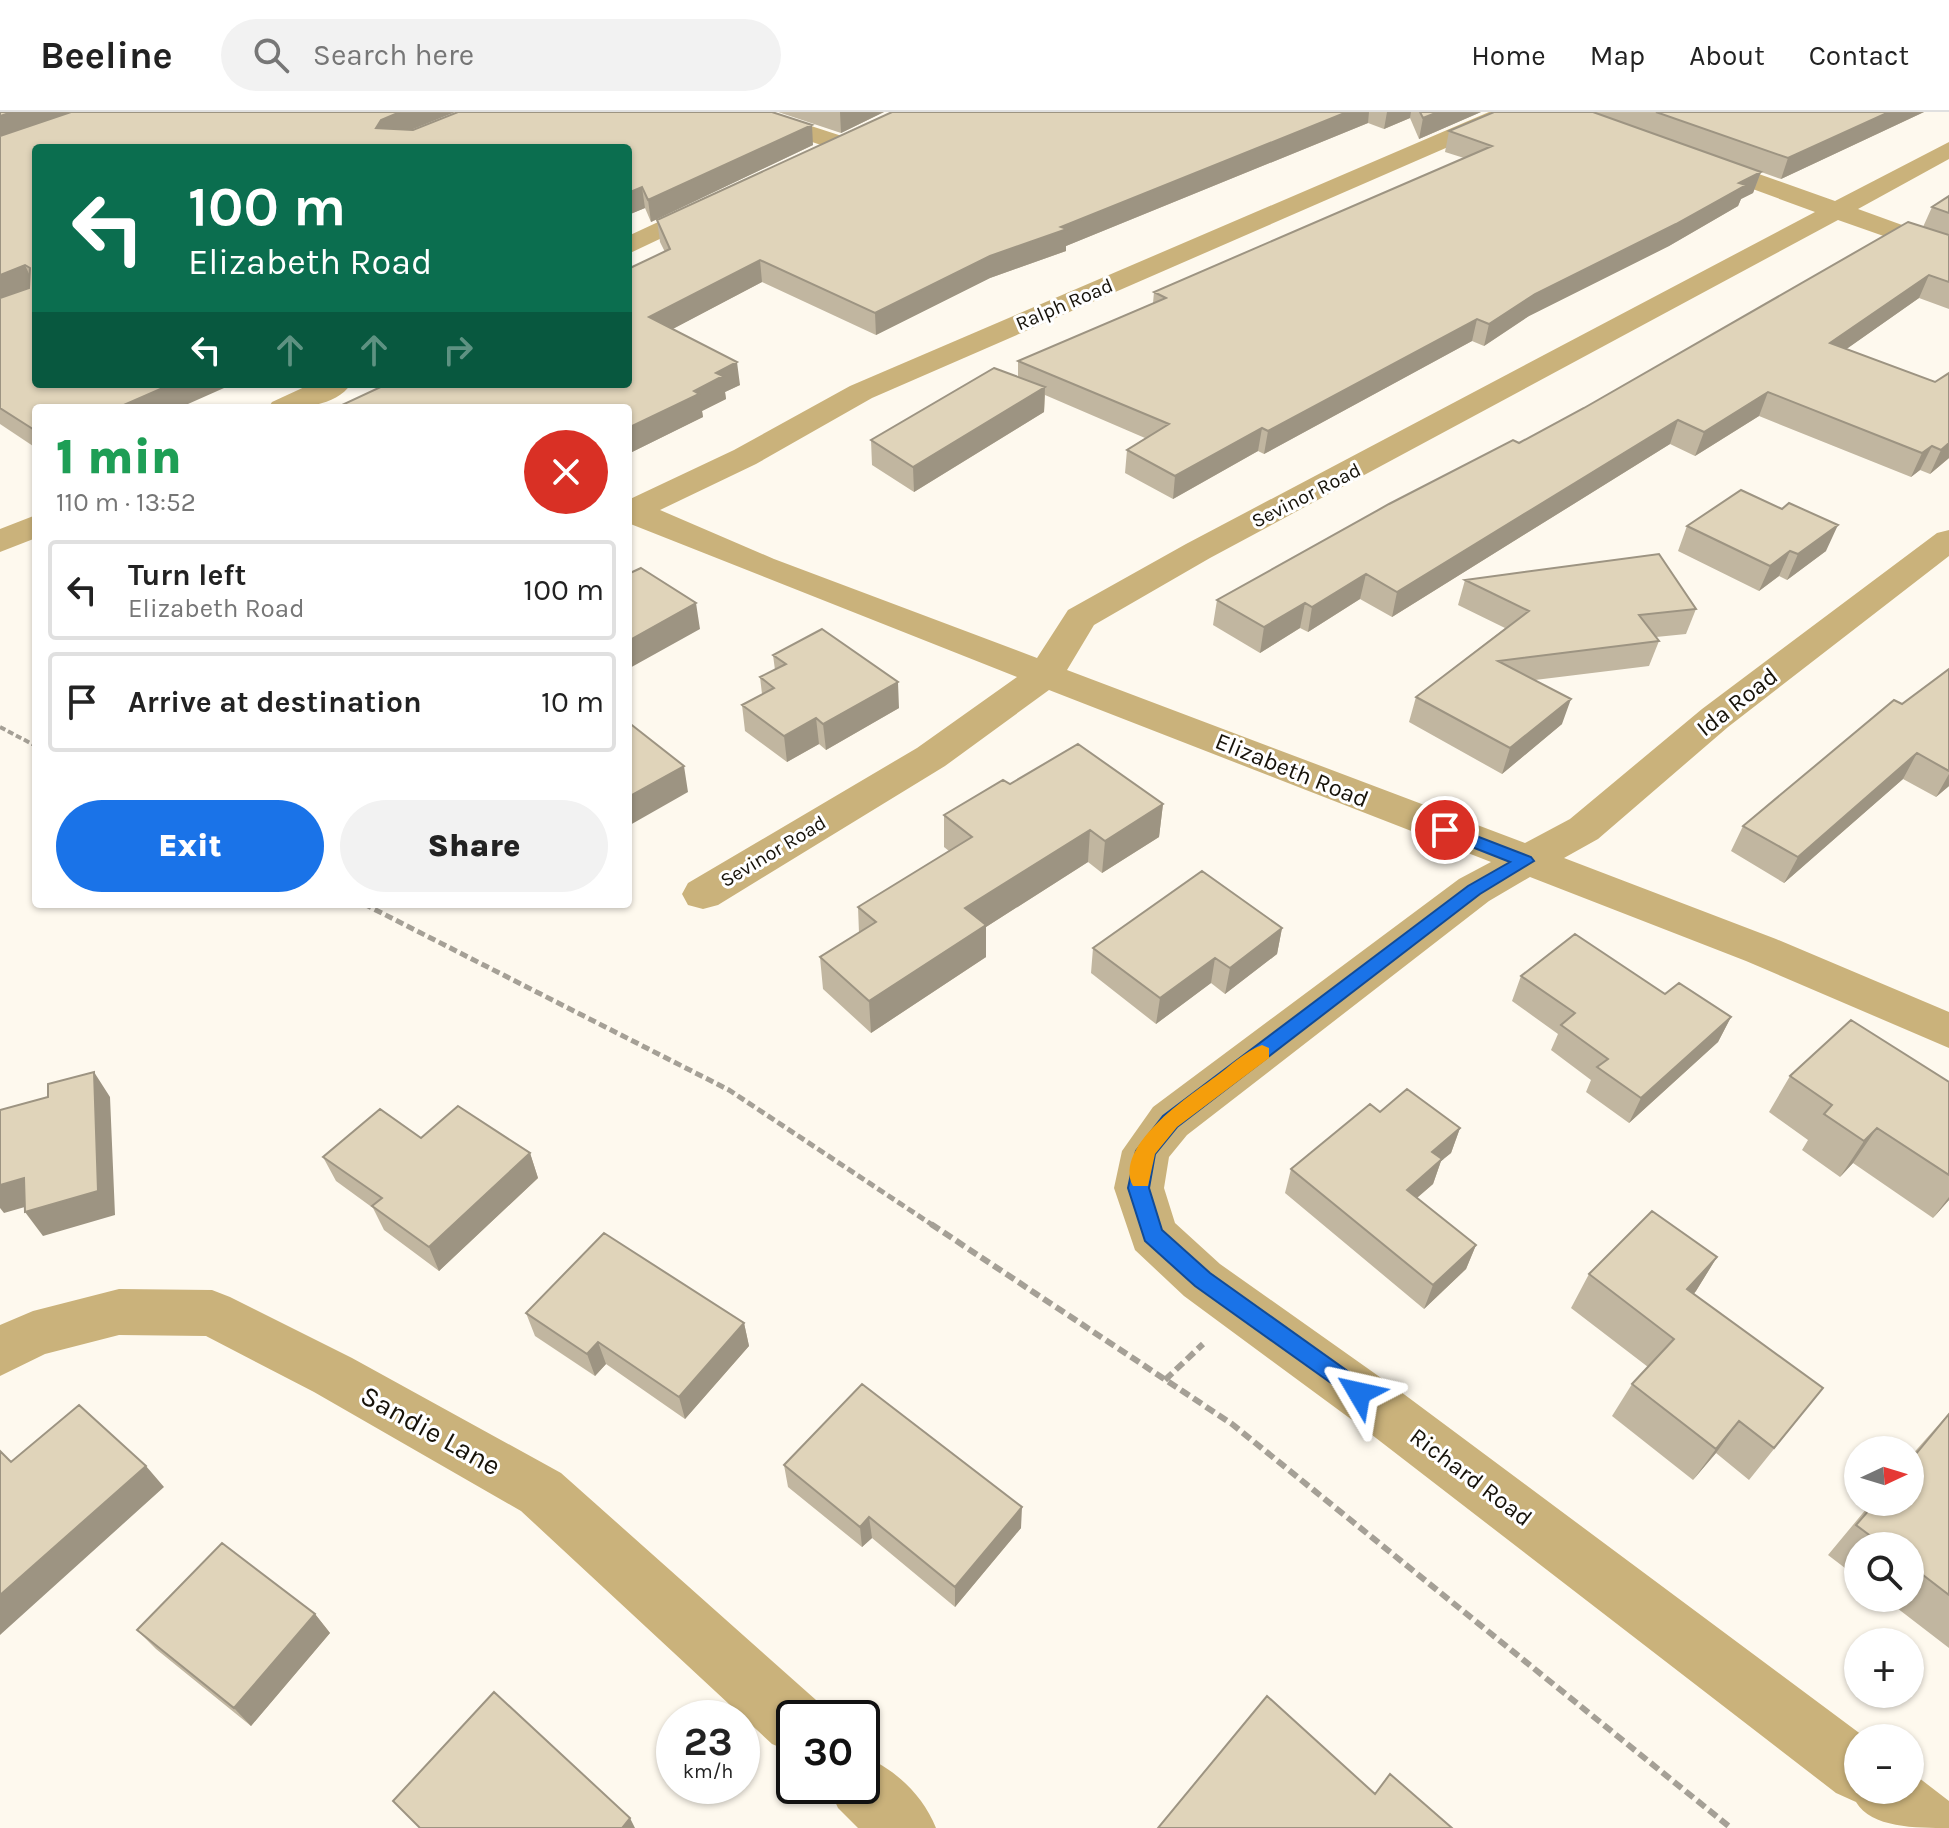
<!DOCTYPE html>
<html lang="en">
<head>
<meta charset="utf-8">
<style>
  :root { --surface:#fff; --page:#f2f2f2; --text:#222; --muted:#767676; --line:#e0e0e0; --accent:#1a73e8 }
  body { margin:0; font-family:Karla,sans-serif; background:var(--page); color:var(--text); height:100vh; display:flex; flex-direction:column; font-size:30px; white-space:nowrap }
  * { box-sizing:border-box; margin:0 }
  p { font-size:26px; color:var(--muted) }
  .icon { flex:none; width:44px; height:44px; fill:none; stroke:currentColor; stroke-width:2; stroke-linecap:round; stroke-linejoin:round }
  .map { position:relative; flex:1; overflow:hidden }
  .sheet { position:absolute; left:32px; top:292px; width:600px; height:504px; display:flex; flex-direction:column; background:var(--surface); border-radius:8px; box-shadow:0 2px 6px #0004 }
  .sheet>* { flex:none }
  .guide { position:absolute; left:32px; top:32px; width:600px; height:244px; border-radius:8px; box-shadow:0 2px 6px #0004; background:#0b6e4f; color:#fff; overflow:hidden }
  .needle { width:52px; rotate:86deg }
  .buttons { position:absolute; left:1844px; top:1324px; display:grid; gap:16px }
  .buttons a { display:grid; place-items:center; width:80px; height:80px; border-radius:50%; background:var(--surface); box-shadow:0 2px 6px #0004; font-size:40px }
  .speed { position:absolute; left:656px; top:1588px; display:flex; gap:16px; font-size:40px; font-weight:700; text-align:center }
  .speed>* { display:grid; place-content:center; width:104px; height:104px; border-radius:50%; background:var(--surface); box-shadow:0 2px 6px #0004; line-height:1 }
  .speed small { font-size:20px; font-weight:400 }
  .speed .limit { border:4px solid #111; border-radius:12px; background:#fff; color:#111 }
  .pin { position:absolute; display:grid; place-items:center; width:68px; height:68px; color:#fff; margin:-34px; border:4px solid #fff; border-radius:50%; box-shadow:0 2px 8px #0007 }
  .me { position:absolute; width:88px; margin:-44px; rotate:306deg; stroke-linejoin:round; filter:drop-shadow(0 0 6px #0008) }
  .turn { display:flex; align-items:center; gap:28px; height:168px; padding:0 24px; font-size:36px }
  .turn .icon { width:104px; height:104px; stroke-width:2.5 }
  .turn b { display:block; font-size:56px; line-height:68px }
  .lanes { display:flex; align-items:center; height:76px; padding:0 24px; background:#0003; justify-content:center; gap:40px; direction:ltr }
  .lanes .off { opacity:.35 }
  .round { display:grid; place-items:center; flex:none; width:84px; height:84px; border-radius:42px; background:var(--page) }
  .overview { display:flex; align-items:center; justify-content:space-between; height:136px; padding:0 24px }
  h1 { font-size:48px; font-weight:800; line-height:60px; color:#1e9e55 }
  .action { display:flex; gap:16px; margin-top:auto; padding:16px 24px }
  .action a { flex:1; height:92px; border-radius:48px; background:var(--accent); color:#fff; font-size:32px; font-weight:800; line-height:92px; text-align:center }
  .action a+a { background:var(--page); color:var(--text) }
  ul { padding:0; list-style:none }
  li { display:flex; align-items:center; gap:24px; height:100px; margin:0 16px 12px; padding:0 8px; border:4px solid var(--line); border-radius:8px }
  li div { flex:1 }
  li b { display:block; font-size:30px }
  li em { font-style:normal }
  header { display:flex; align-items:center; gap:48px; box-sizing:border-box; height:112px; padding:0 40px; background:var(--surface); border-bottom:2px solid var(--line) }
  header strong { font-size:38px }
  nav { display:flex; gap:44px; margin-inline-start:auto; font-size:28px }
  .search { width:560px; height:72px; background:var(--page); display:flex; align-items:center; gap:20px; box-sizing:border-box; padding:0 28px; border-radius:44px; color:var(--muted); font-size:30px }
  .map>svg:first-child { display:block }
</style>
</head>
<body>
<header>
<strong>Beeline</strong>
<div class="search"><svg class="icon" aria-label="search" viewBox="0 0 24 24"><circle cx="10" cy="10" r="6"/><path d="M15 15l6 6"/></svg>Search here</div>
<nav><a>Home</a><a>Map</a><a>About</a><a>Contact</a></nav>
</header>
<div class="map">
<svg width="1949" height="1716" viewBox="0 0 1949 1716">
  <rect width="100%" height="100%" fill="#fef9ee"/>
  <g fill="none" stroke-linecap="round" stroke-linejoin="round">
    <path stroke="#a5a096" stroke-width="4" stroke-dasharray="6 3" stroke-linecap="butt" d="M0,615L36,634"/>
    <path stroke="#a5a096" stroke-width="5" stroke-dasharray="8 4" stroke-linecap="butt" d="M364,792L729,978L934,1114"/>
    <path stroke="#a5a096" stroke-width="6" stroke-dasharray="10 5" stroke-linecap="butt" d="M931,1112L1232,1312L1731,1716
      M1165,1268L1203,1232"/>
    <path fill="#cab27b" fill-rule="evenodd" d="M733,0H768L848,26L851,31L848,36H830L737,5Z
      M1489,0H1521L1517,5L872,286L756,352L660,398L774,447L1037,546L1068,498L1186,432L1815,100L1690,54L1687,49L1690,44H1708L1835,89L1949,30V47L1858,97L1949,130V147L1838,108L1210,446L1094,513L1067,558L1525,731L1570,707L1702,597L1937,421L1949,418V444L1728,615L1598,727L1564,746L1776,827L1949,900V936L1746,849L1530,765L1489,789L1187,1023L1169,1045L1164,1076L1175,1111L1220,1152L1401,1280L1866,1626H1858V1678H1910V1659L1949,1689V1716C1916,1716 1871,1716 1856,1690L1836,1681L1363,1316L1184,1184L1135,1138L1114,1076L1122,1039L1153,995L1459,767L1491,750L1049,578L945,654L718,793L703,797L688,793L682,782L688,771L917,636L1017,565L628,411V388L734,338L850,274Z
      M712,85L721,88L725,93L721,98L628,142V124Z
      M311,272H351C334,297 294,296 268,296L272,290Z
      M36,403V426L0,440V417Z
      M119,1177L212,1178L230,1185L352,1246L561,1361L816,1588L823,1606H794V1641L772,1632L521,1399L314,1280L206,1224L119,1223L45,1242L0,1264V1213L33,1199Z
      M862,1643C895,1657 923,1683 936,1716H858L838,1696L828,1674H862Z"/>
  </g>
  <path fill="#c1b6a0" d="M0,0H455L411,18L813,33L651,110L645,96L628,103V36L36,296V336L0,312Z
    M778,0H884L841,21Z
    M892,0H1481L1419,27L1410,6L1384,17L1368,11L1066,134V139L990,166L876,223L762,170L672,217L740,273L725,280L726,287L702,299L703,305L628,342V296H345L344,292L665,140L660,130L657,108Z
    M1593,0H1924L1781,67Z
    M1449,19L1761,60L1753,81L1741,87L1738,94L1669,134L1529,204L1484,234L1472,229L1264,342L1258,339L1173,387L1125,361L1127,338L1145,326L1045,283L1044,300L914,380L872,353L871,328L1018,265V249L1153,191L1154,180L1464,46L1445,40Z
    M1949,84V197L1919,186L1846,237L1949,346L1930,362L1920,358L1911,365L1759,304L1695,344L1670,332L1392,505L1360,487L1308,520L1300,516L1260,541L1213,513L1217,488L1519,331L1923,115L1932,95Z
    M1782,397L1826,439L1787,468L1779,464L1759,479L1678,439L1687,414Z
    M1465,468L1696,497L1686,522L1656,525L1659,529L1649,554L1535,568L1562,612L1502,662L1409,610L1416,585L1505,516L1458,493Z
    M773,543L899,596L826,638L819,632L787,650L745,619L742,593L762,582L760,565L775,558Z
    M1949,557V674L1936,685L1903,667L1784,771L1731,739L1743,714Z
    M1010,672L1163,692L1159,725L1102,761L1088,750L986,815V845L871,921L823,877L820,845L859,821L858,795L949,739L944,735V703Z
    M1282,816L1277,842L1225,882L1211,871L1156,912L1091,861L1093,836Z
    M1521,864L1665,882L1731,905L1718,930L1629,1011L1586,980L1591,968L1551,938L1558,922L1512,889Z
    M1790,964L1949,970V1088L1933,1106L1853,1051L1840,1065L1802,1038L1808,1028L1769,1000Z
    M1380,1000L1460,1016L1451,1041L1441,1049L1433,1072L1417,1086L1476,1133L1466,1157L1424,1197L1285,1081L1291,1057Z
    M421,1026L530,1041L538,1066L439,1159L384,1118L373,1096L336,1069L323,1045Z
    M1717,1145L1694,1182L1823,1276L1749,1368L1716,1341L1693,1368L1612,1304L1632,1272L1648,1255L1571,1196L1589,1162Z
    M526,1201L744,1211L749,1234L685,1307L606,1252L595,1264L535,1224Z
    M1949,1301V1536L1884,1486H1910V1434H1858V1466L1828,1443L1872,1390H1910V1345Z
    M784,1353L1021,1416L955,1495L872,1426L862,1435L788,1375Z
    M315,1502L330,1521L251,1614L156,1537L137,1518Z"/>
  <path fill="#9d9482" d="M12,0H76L0,28V4Z
    M400,0H455L386,28L376,16L381,8Z
    M840,0H884L841,21Z
    M1347,0H1369L1368,11L1066,134V139L990,166L876,223L875,201L990,144L1061,115Z
    M1387,0H1411L1410,6L1384,17Z
    M1438,0H1481L1419,27L1423,6Z
    M1889,0H1924L1781,67L1788,46Z
    M812,13L813,33L651,110L648,88Z
    M1761,60L1753,81L1741,87L1738,94L1669,134L1529,204L1484,234L1489,212L1535,182Z
    M642,75L645,96L628,103V81Z
    M760,148L762,170L652,228L649,205Z
    M25,153L35,175L0,188V163Z
    M1929,163L1919,186L1821,255L1830,231Z
    M1477,207L1472,229L1264,342L1268,319Z
    M737,250L740,273L725,280L726,287L702,299L703,305L628,342V316L694,279L716,261Z
    M172,272H233L179,296H117Z
    M1045,275L1044,300L914,380L913,355Z
    M1768,280L1759,304L1695,344L1704,320Z
    M1678,308L1670,332L1392,505L1397,480Z
    M1262,316L1258,339L1173,387L1175,364Z
    M1949,331V346L1930,362L1941,338Z
    M1932,334L1920,358L1911,365L1922,341Z
    M1838,413L1826,439L1787,468L1798,442Z
    M1790,439L1779,464L1759,479L1770,454Z
    M1366,462L1360,487L1308,520L1312,495Z
    M696,491L700,517L628,557V529Z
    M1305,491L1300,516L1260,541L1264,515Z
    M898,570L899,596L826,638L823,612Z
    M1571,587L1562,612L1502,662L1510,636Z
    M816,606L819,632L787,650L784,624Z
    M1917,641L1903,667L1784,771L1798,745Z
    M684,654L688,680L630,713L628,703V685Z
    M1949,662V674L1936,685Z
    M1163,692L1159,725L1102,761L1105,729Z
    M1090,718L1088,750L986,815V845L871,921L869,889L965,796Z
    M1282,816L1277,842L1225,882L1230,856Z
    M1215,846L1211,871L1156,912L1160,886Z
    M1731,905L1718,930L1629,1011L1641,986Z
    M94,960L110,985L115,1103L43,1124L25,1100Z
    M1460,1016L1451,1041L1441,1049L1433,1072L1398,1102L1407,1078L1432,1040Z
    M1877,1016L1853,1051L1840,1065L1864,1029Z
    M530,1041L538,1066L439,1159L429,1135Z
    M24,1066L42,1090L4,1101L0,1096V1073Z
    M1949,1085V1088L1933,1106Z
    M1476,1133L1466,1157L1424,1197L1433,1173Z
    M1717,1145L1696,1179L1667,1211L1687,1177Z
    M744,1211L749,1234L685,1307L679,1285Z
    M598,1230L606,1252L595,1264L587,1242Z
    M1739,1309L1716,1341L1693,1368L1716,1337Z
    M146,1354L164,1375L0,1523V1483Z
    M1022,1395L1021,1416L955,1495V1475Z
    M869,1405L872,1426L862,1435L860,1415Z
    M315,1502L330,1521L251,1614L234,1596Z
    M630,1706L635,1716H622Z"/>
  <path fill="#e0d4ba" stroke="#9d9482" stroke-width="2" d="M0,0H12L0,4Z
    M71,0H400L381,8L376,16L413,18L458,0H772L812,13L648,88L642,75L628,81V36H36V272H172L117,296H36V319L0,296V186L29,176L30,156L25,153L0,163V24Z
    M892,0H1347L1061,115L1067,117L990,144L875,201L760,148L649,205L737,250L716,261L723,264L694,279L699,282L628,316V296H351L344,292L387,272H628V157L670,137L657,108Z
    M1420,0H1438L1423,6Z
    M1494,0H1593L1761,60L1739,71L1746,73L1676,112L1535,182L1489,212L1477,207L1268,319L1262,316L1175,364L1127,338L1169,312L1018,249L1166,186L1154,180L1492,34L1449,19Z
    M1656,0H1889L1788,46Z
    M1949,84V101L1932,95Z
    M1908,110L1949,123V170L1929,163L1830,231L1935,270L1949,261V331L1941,338L1932,334L1922,341L1768,280L1704,320L1678,308L1397,480L1366,462L1312,495L1305,491L1264,515L1217,488L1389,392L1513,328L1519,331L1584,296Z
    M994,256L1045,275L913,355L871,328Z
    M1741,378L1782,397L1789,391L1838,413L1798,442L1790,439L1770,454L1687,414Z
    M1659,442L1696,497L1639,503L1659,529L1498,549L1571,587L1510,636L1416,585L1529,499L1465,468Z
    M641,456L696,491L628,529V462Z
    M822,517L898,570L823,612L816,606L784,624L742,593L774,576L760,565L786,552L773,543Z
    M1949,557V659L1917,641L1798,745L1743,714L1894,588L1902,592Z
    M628,610L684,654L628,685Z
    M1078,632L1163,692L1105,729L1090,718L965,796L986,813L869,889L820,845L876,810L858,795L972,725L944,703L1003,668L1010,672Z
    M1202,759L1282,816L1230,856L1215,846L1160,886L1093,836Z
    M1575,822L1665,882L1679,871L1731,905L1641,986L1597,955L1608,947L1561,913L1575,901L1521,864Z
    M1851,908L1949,970V1063L1877,1016L1864,1029L1824,1002L1832,993L1790,964Z
    M94,960L98,1079L25,1100L24,1066L0,1073V998L48,985V972Z
    M1407,977L1460,1016L1432,1040L1442,1047L1407,1078L1476,1133L1433,1173L1291,1057L1370,992L1380,1000Z
    M458,994L530,1041L429,1135L372,1094L382,1086L323,1045L380,997L421,1026Z
    M1652,1099L1717,1145L1687,1177L1823,1276L1774,1336L1739,1309L1716,1337L1632,1272L1674,1227L1589,1162Z
    M604,1121L744,1211L679,1285L598,1230L587,1242L526,1201Z
    M862,1272L1022,1395L955,1475L869,1405L860,1415L784,1353Z
    M79,1293L146,1354L0,1483V1339L11,1350Z
    M1949,1302V1483L1910,1453V1434H1884L1856,1413L1876,1390H1910V1349Z
    M222,1431L315,1502L234,1596L137,1518Z
    M494,1580L630,1706L622,1716H420L393,1689Z
    M1267,1584L1375,1682L1390,1662L1452,1716H1158Z"/>
  <path fill="#1a73e8" stroke="#114b97" stroke-width="2" d="M1445,712L1531,745L1534,749L1480,782L1177,1015L1155,1042L1149,1076L1162,1118L1210,1161L1367,1273L1370,1281L1367,1288L1359,1291L1195,1174L1145,1129L1128,1076L1136,1039L1163,1004L1468,774L1510,750L1439,722V714Z"/>
  <path fill="#f59e0b" d="M1262,933L1269,936V946L1177,1015L1155,1042L1148,1074H1133C1113,1034 1189,984 1215,965C1229,955 1245,939 1262,933Z"/>
  <g text-anchor="middle" stroke-width="6" stroke-linejoin="round" paint-order="stroke">
    <g font-size="20" fill="#161209" stroke="#fff">
      <text transform="translate(1064 192) rotate(-23)" y="7">Ralph Road</text>
      <text transform="translate(1306 383) rotate(-27)" y="7">Sevinor Road</text>
      <text transform="translate(773 739) rotate(-31)" y="7">Sevinor Road</text>
    </g>
    <g font-size="24" fill="#161209" stroke="#fff">
      <text transform="translate(1737 590) rotate(-38)" y="8">Ida Road</text>
      <text transform="translate(1292 658) rotate(22)" y="8">Elizabeth Road</text>
      <text transform="translate(1471 1365) rotate(37)" y="8">Richard Road</text>
    </g>
    <g font-size="28" fill="#161209" stroke="#fff">
      <text transform="translate(431 1318) rotate(29)" y="10">Sandie Lane</text>
    </g>
  </g>
</svg>
<div class="buttons">
<a><svg class="needle" viewBox="-14 -14 28 28"><path d="M0-13l5 13h-10z" fill="#e53935"/><path d="M0 13l5-13h-10z" fill="#767676"/></svg></a>
<a><svg class="icon" aria-label="search" viewBox="0 0 24 24"><circle cx="10" cy="10" r="6"/><path d="M15 15l6 6"/></svg></a>
<a>+</a>
<a>−</a>
</div>
<div class="speed"><div>23<small>km/h</small></div><div class="limit">30</div></div>
<div class="pin" style="left:1445px;top:718px;background:#d93025"><svg class="icon" aria-label="arrive" viewBox="0 0 24 24"><path d="M6 21V4h12l-3 4 3 4H6"/></svg></div>
<svg class="me" style="left:1359px;top:1281px" viewBox="-20 -20 40 40"><path d="M0-17L14 15 0 8-14 15z" fill="#1a73e8" stroke="#fff" stroke-width="4"/></svg>
<div class="guide">
<div class="turn"><svg class="icon" aria-label="left" viewBox="0 0 24 24"><path d="M17 20v-9H6M10 6l-5 5 5 5"/></svg><div><b>100 m</b>Elizabeth Road</div></div>
<div class="lanes"><svg class="icon" aria-label="left" viewBox="0 0 24 24"><path d="M17 20v-9H6M10 6l-5 5 5 5"/></svg><svg class="icon off" aria-label="ahead" viewBox="0 0 24 24"><path d="M12 20V5M6 11l6-6 6 6"/></svg><svg class="icon off" aria-label="ahead" viewBox="0 0 24 24"><path d="M12 20V5M6 11l6-6 6 6"/></svg><svg class="icon off" aria-label="right" viewBox="0 0 24 24"><path d="M7 20v-9h11M14 6l5 5-5 5"/></svg></div>
</div>
<section class="sheet">
<div class="overview"><div><h1>1 min</h1><p>110 m · 13:52</p></div><a class="round" style="background:#d93025;color:#fff"><svg class="icon" aria-label="close" viewBox="0 0 24 24"><path d="M6 6l12 12M18 6L6 18"/></svg></a></div>
<ul>
<li><svg class="icon" aria-label="left" viewBox="0 0 24 24"><path d="M17 20v-9H6M10 6l-5 5 5 5"/></svg><div><b>Turn left</b><p>Elizabeth Road</p></div><em>100 m</em></li>
<li><svg class="icon" aria-label="arrive" viewBox="0 0 24 24"><path d="M6 21V4h12l-3 4 3 4H6"/></svg><div><b>Arrive at destination</b></div><em>10 m</em></li>
</ul>
<div class="action"><a>Exit</a><a>Share</a></div>
</section>
</div>
</body>
</html>
